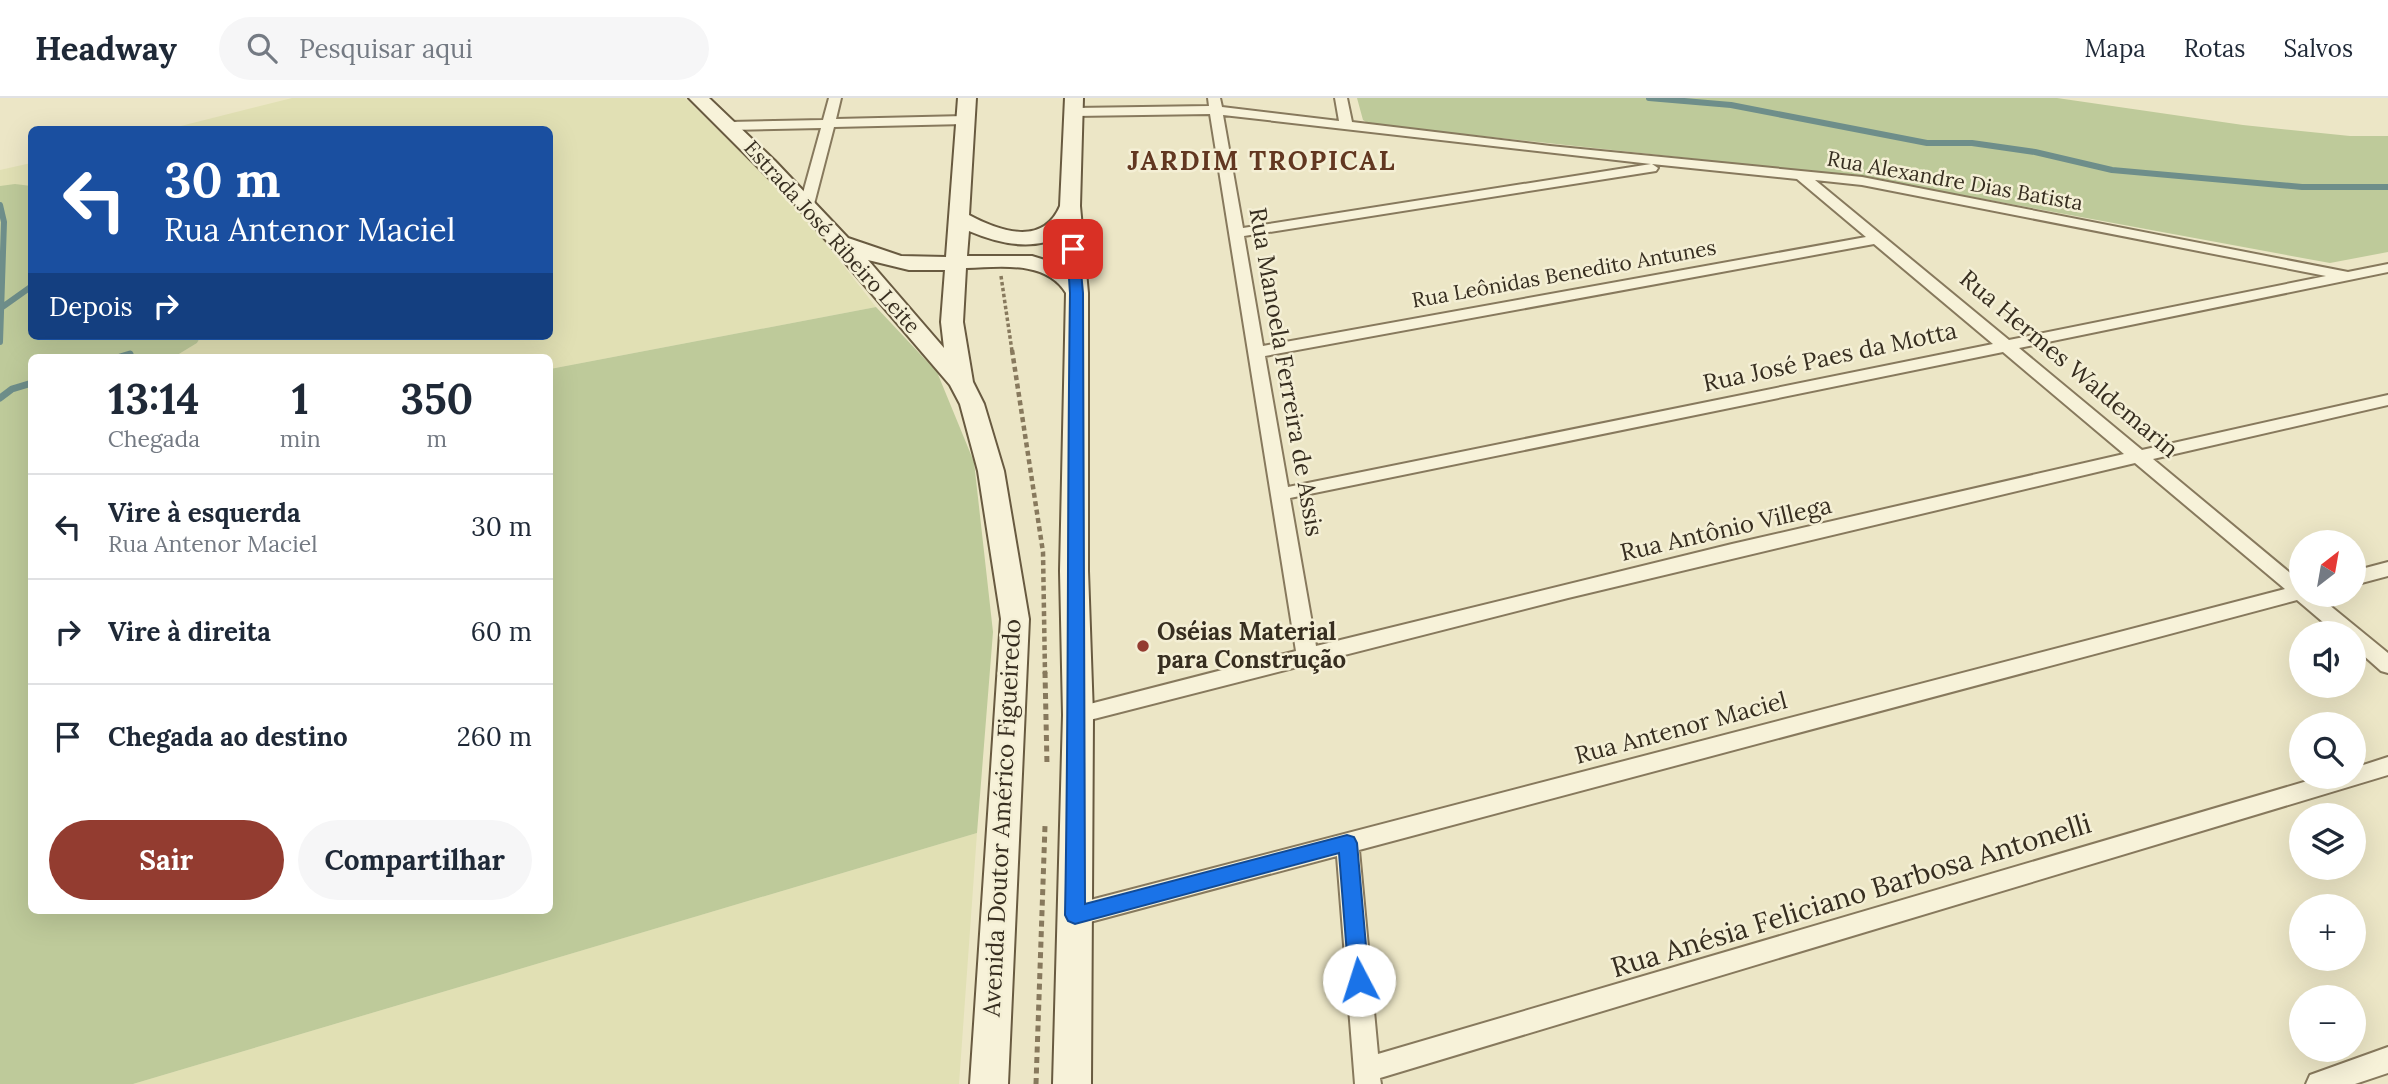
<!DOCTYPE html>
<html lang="pt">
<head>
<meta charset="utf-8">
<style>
  :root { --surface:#fff; --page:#f6f6f7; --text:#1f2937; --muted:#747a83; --line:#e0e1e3; --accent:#933c30 }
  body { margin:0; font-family:Lora,serif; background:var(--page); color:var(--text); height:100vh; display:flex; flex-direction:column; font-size:26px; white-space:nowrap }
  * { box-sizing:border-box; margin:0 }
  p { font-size:23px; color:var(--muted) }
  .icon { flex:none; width:38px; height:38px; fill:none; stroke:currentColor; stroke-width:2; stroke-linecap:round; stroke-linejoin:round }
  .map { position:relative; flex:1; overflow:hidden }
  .panel { position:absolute; left:28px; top:256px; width:525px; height:560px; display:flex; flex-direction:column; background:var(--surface); border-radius:10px; box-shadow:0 7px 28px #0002 }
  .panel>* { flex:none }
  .top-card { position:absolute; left:28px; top:28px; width:525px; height:214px; border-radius:10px; box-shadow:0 7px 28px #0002; background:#1a4fa0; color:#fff; overflow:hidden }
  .needle { width:46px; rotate:31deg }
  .buttons { position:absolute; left:2289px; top:432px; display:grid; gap:14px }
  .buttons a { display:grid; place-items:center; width:77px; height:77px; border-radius:50%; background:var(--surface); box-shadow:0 7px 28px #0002; font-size:35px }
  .pin { position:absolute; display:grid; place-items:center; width:60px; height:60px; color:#fff; margin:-30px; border-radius:14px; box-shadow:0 4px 10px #0006 }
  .me { position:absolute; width:77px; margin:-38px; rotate:355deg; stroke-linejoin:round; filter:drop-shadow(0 0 5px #0008) }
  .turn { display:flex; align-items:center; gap:24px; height:147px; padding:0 21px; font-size:32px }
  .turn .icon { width:91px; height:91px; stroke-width:2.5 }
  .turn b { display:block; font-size:49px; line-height:60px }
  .then { display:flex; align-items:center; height:66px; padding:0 21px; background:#0003; gap:14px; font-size:26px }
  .eta { display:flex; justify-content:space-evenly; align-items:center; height:119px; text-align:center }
  .eta b { font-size:42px; font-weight:700; line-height:49px }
  .cta { display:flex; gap:14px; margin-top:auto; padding:14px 21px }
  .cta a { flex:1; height:80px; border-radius:42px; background:var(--accent); color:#fff; font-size:28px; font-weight:700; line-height:80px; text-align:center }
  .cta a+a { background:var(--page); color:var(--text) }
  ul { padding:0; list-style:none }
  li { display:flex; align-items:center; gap:21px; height:105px; padding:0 21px; border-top:2px solid var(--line) }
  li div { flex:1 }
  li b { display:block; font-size:26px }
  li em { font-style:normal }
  header { display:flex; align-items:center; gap:42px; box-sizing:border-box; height:98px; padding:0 35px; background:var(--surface); border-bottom:2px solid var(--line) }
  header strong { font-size:33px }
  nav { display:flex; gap:38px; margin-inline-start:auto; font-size:24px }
  .search { width:490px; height:63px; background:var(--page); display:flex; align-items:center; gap:18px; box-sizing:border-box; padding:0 24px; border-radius:38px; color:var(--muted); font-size:26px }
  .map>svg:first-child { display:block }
</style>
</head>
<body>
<header>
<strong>Headway</strong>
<div class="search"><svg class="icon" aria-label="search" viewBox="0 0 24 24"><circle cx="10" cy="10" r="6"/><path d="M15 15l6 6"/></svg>Pesquisar aqui</div>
<nav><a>Mapa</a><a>Rotas</a><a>Salvos</a></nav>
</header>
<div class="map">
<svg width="2388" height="986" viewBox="0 0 2388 986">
  <rect width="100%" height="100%" fill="#ece6c6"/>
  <path fill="#e1e0b4" d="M292,0H685L799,111L876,209L550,271V259H174L197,245L201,238H550V32H165Z
    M31,65V88H0V72Z
    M977,735L959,986H133Z"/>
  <path fill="#beca9a" d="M1357,0H2057L2243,27L2350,38H2388V154L2330,165L1864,79L1369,26L1363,22Z
    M15,86L31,88L32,238H201L197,245L174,259H32V812H550V271L876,209L937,274L974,364L993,534L977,735L133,986H0V88Z"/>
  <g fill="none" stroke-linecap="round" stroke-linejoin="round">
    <path stroke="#6e8e8a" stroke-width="6" d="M1649,0L1731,7L1927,45H1972L2035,54L2112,72L2302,89H2388
      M0,107L4,124L0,244
      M1,210L32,188"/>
    <path stroke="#6e8e8a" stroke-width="7" d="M120,259L130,256
      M0,300L12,291L32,285"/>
    <defs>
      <path id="minor" d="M829,0H841L836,21L965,18L971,22L965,26L834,29L814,106L807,110L800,106L821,30L730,32L724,28L730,24L823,22Z
        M1208,0H1220L1222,9L1339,23L1335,0H1347L1352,24L1550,48L1862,79L2348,174L2388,166V174L2019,250L2142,352L2388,297V307L2153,361L2301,484V497H2317L2388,555V575L2381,573L2354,549V536H2337L2297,502L1359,752L1378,956L2321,679H2354V670L2388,659V677L1380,980L1381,986H1355L1337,758L1075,828L1067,825L1063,817L1067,809L1075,806L2285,491L2135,365L1568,500L1078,625L1071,623L1068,617L1071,611L1078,609L1296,553L1210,16L1075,18L1069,14L1075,10L1209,8ZM1223,17L1651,66L1243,130ZM1652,66L1797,81L1866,139L1263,248L1244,138L1656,73L1658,70ZM1815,82L1862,87L2326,178L2009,242ZM1874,146L1993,246L1288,389L1265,258ZM2003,254L2124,356L1732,446L1316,548L1290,400Z
        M2388,464V478L2354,487V473Z
        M2388,949V975L2355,986H2306L2310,977Z"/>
      <path id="secondary" d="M689,0H709L775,63L848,140L901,158L946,159L958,0H976L969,117C1001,134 1043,148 1060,108L1065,0H1083L1080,108L1088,195V473L1093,617L1091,986H1053L1063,617L1060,473L1066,195C1046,162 1000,169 966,170L963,224L973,284L984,306L1004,373L1029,521L1008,986H970L1001,521L978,373L960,306L950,287L795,106ZM969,133C997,145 1034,154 1062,137L1064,168L1032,158H967ZM868,162L909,172H945L941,224L944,250Z"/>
    </defs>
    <use href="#minor" stroke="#87795d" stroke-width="4"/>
    <use href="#secondary" stroke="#685a40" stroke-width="4"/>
    <path stroke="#87795d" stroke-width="3.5" stroke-dasharray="3.5 2.5" stroke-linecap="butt" d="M1001,178L1012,253"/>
    <path stroke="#87795d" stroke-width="4.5" stroke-dasharray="5 3.5" stroke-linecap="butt" d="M1012,252L1043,454L1045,576"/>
    <path stroke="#87795d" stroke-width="5" stroke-dasharray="6 4.5" stroke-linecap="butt" d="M1045,574L1047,667
      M1036,986L1045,728"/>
    <use href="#minor" fill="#f7f2d9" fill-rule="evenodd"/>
    <use href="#secondary" fill="#f7f2d9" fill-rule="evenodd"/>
  </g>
  <path fill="#1a73e8" stroke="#114b97" stroke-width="2" d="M1073,148L1079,151L1083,195L1085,806L1347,737L1354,739L1357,745L1369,882L1366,888L1359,891L1352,888L1349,882L1339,755L1075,826L1068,823L1065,817C1069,610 1067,403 1070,195L1067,151Z"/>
  <circle fill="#933c30" stroke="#f4efd5" stroke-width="2.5" cx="1143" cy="548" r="7"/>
  <g text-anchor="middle" stroke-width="5" stroke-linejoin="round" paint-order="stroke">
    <g font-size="21" fill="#372e20" stroke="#f4efd5">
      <text transform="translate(1955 83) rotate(10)" y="7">Rua Alexandre Dias Batista</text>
      <text transform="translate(832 139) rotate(48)" y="7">Estrada José Ribeiro Leite</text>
      <text transform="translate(1564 176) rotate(-10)" y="7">Rua Leônidas Benedito Antunes</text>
    </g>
    <g font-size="24" fill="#372e20" stroke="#f4efd5">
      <text transform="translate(1830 259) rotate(-12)" y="8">Rua José Paes da Motta</text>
      <text transform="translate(2069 266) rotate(40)" y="8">Rua Hermes Waldemarin</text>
      <text transform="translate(1286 274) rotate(80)" y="8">Rua Manoela Ferreira de Assis</text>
      <text transform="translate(1726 431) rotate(-13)" y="8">Rua Antônio Villega</text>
      <text transform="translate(1681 630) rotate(-15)" y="8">Rua Antenor Maciel</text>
      <text transform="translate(1002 720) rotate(-87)" y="8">Avenida Doutor Américo Figueiredo</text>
    </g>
    <g font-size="24" font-weight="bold" fill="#372e20" stroke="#f4efd5" text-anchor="start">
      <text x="1157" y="542">Oséias Material<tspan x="1157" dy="28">para Construção</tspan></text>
    </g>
    <g font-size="26" font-weight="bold" letter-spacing="2" fill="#623721" stroke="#f4efd5">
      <text x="1262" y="72">JARDIM TROPICAL</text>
    </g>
    <g font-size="28" fill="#372e20" stroke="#f4efd5">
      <text transform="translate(1851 797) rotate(-17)" y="10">Rua Anésia Feliciano Barbosa Antonelli</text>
    </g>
  </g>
</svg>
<div class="buttons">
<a><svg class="needle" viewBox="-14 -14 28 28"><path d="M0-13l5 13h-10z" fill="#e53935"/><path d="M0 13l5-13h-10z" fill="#747a83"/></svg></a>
<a><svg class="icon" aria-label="sound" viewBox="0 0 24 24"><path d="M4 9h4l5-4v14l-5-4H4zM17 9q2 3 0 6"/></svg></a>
<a><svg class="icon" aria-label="search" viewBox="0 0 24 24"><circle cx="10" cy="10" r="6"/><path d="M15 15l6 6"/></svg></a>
<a><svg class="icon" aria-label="layers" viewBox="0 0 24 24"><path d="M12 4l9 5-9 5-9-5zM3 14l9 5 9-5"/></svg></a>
<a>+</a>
<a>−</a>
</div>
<div class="pin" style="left:1073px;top:151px;background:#d93025"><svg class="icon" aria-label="arrive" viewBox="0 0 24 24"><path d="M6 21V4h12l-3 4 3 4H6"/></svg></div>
<svg class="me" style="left:1359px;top:882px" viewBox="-20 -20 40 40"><circle r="19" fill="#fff"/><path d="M0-13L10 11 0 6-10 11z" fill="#1a73e8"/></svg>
<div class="top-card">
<div class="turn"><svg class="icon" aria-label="left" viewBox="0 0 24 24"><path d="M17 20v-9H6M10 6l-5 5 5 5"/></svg><div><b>30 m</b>Rua Antenor Maciel</div></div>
<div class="then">Depois<svg class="icon" aria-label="right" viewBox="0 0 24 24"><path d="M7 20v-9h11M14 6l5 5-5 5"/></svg></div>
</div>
<section class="panel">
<div class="eta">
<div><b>13:14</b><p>Chegada</p></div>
<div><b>1</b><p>min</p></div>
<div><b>350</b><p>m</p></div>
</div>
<ul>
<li><svg class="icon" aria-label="left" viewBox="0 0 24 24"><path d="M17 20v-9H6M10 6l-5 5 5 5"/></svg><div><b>Vire à esquerda</b><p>Rua Antenor Maciel</p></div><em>30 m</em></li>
<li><svg class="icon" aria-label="right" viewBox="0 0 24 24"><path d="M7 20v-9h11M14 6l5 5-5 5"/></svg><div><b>Vire à direita</b></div><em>60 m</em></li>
<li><svg class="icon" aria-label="arrive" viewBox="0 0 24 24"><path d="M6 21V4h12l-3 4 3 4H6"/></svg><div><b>Chegada ao destino</b></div><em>260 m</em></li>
</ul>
<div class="cta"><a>Sair</a><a>Compartilhar</a></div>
</section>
</div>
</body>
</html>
